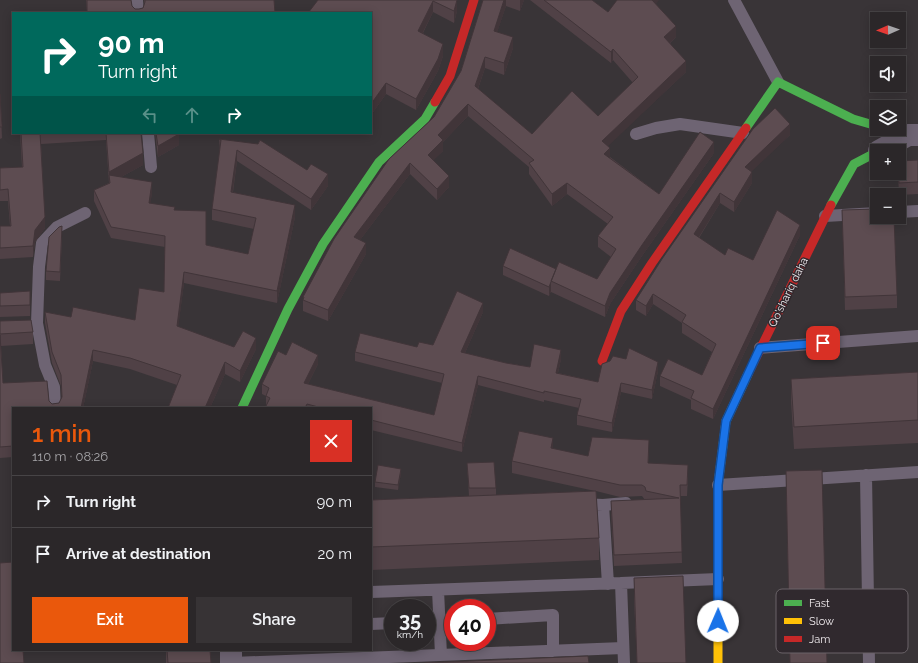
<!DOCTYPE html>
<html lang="en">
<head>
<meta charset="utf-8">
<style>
  :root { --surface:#2b2729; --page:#373335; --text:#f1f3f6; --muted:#a6a5a8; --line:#474446; --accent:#ea580c }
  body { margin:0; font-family:Raleway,sans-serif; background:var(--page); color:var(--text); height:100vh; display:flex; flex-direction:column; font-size:15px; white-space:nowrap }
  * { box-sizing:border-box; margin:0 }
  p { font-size:13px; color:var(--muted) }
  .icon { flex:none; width:22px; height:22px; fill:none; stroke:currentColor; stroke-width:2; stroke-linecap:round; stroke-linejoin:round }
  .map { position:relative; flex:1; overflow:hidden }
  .drawer { position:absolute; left:12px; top:407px; width:360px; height:244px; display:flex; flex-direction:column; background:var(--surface); border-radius:0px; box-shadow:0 2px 10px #0003,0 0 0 1px var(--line) }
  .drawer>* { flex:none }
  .top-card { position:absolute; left:12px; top:12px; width:360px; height:122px; border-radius:0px; box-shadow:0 2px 10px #0003,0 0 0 1px var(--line); background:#00695c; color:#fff; overflow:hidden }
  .needle { width:26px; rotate:268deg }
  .tools { position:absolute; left:870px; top:12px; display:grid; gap:8px }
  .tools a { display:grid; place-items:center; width:36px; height:36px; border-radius:0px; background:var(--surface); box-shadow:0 2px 10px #0003,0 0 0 1px var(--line); font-size:20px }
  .speed { position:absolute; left:384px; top:599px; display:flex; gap:8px; font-size:20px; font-weight:700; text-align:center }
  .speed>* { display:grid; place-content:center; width:52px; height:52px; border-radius:50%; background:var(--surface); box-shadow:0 2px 10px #0003,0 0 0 1px var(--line); line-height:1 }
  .speed small { font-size:10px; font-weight:400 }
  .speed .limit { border:6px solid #d22; background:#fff; color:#111 }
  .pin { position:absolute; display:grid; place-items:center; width:34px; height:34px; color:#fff; margin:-17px; border-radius:8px; box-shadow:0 2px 6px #0006 }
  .me { position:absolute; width:44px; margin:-22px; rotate:1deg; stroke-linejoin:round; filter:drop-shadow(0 0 3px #0008) }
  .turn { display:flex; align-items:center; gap:14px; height:84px; padding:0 20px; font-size:18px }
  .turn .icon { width:52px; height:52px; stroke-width:2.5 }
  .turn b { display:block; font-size:28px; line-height:34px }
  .lanes { display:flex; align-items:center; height:38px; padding:0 20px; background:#0003; justify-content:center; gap:20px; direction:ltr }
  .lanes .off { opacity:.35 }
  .round { display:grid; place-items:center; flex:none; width:42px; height:42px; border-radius:0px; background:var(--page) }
  .overview { display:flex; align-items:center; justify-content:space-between; height:68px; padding:0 20px }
  h1 { font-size:24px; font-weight:600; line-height:30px; color:var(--accent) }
  .action { display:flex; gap:8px; margin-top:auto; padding:8px 20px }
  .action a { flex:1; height:46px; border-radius:0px; background:var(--accent); color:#fff; font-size:16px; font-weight:600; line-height:46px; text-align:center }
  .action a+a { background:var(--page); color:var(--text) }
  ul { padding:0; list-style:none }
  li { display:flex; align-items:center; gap:12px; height:52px; padding:0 20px; border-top:1px solid var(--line) }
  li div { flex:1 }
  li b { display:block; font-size:15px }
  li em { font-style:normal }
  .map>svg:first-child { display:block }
</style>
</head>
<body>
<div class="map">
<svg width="918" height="663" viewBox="0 0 918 663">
  <rect width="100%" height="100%" fill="#393437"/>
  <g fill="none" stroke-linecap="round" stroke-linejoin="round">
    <path stroke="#6e6473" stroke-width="12" d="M137,0L138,13
      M734,0L778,82
      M148,133L151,167
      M636,134L656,128L680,124L743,133
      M899,212L918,211
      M825,216L877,213
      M760,348L918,336
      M55,408L54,387L45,365L37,323L39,267L42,243L57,227L85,213
      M866,475L869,663
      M718,485L918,472
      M581,504L603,505L626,503
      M603,505L608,584
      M438,590L441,655
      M371,592L621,583
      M487,619L553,615V651
      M427,622L453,620
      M371,624L393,623
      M233,663L623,648
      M624,663L621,583L718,579"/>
    <path stroke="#6e6473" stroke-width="22" d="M879,151L908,135H918
      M231,650V663"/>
    <path stroke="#4caf50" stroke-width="9" d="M746,128L778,82L853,119L877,126
      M831,205L854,164L877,152
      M242,408L288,309L323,244L379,162L425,119L435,102"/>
    <path stroke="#ffc107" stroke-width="9" d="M718,663V485L726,421L748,374"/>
    <path stroke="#c62828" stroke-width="9" d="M435,102L450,76L474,0
      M602,361L621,311L652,263L746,128
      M748,374L831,205"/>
  </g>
  <path fill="#504146" d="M86,0H131L132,6L135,9H139L143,8L144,4V0H274L275,13H87Z
    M318,0H457V11L454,23L433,12L423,33L443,56L438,71L416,110L386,94L371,115V13Z
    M483,0H524L520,11L506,6L497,32L513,48L504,75L485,68L478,89L532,134L598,116L633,83L613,60L611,63L530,0H592L608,12L656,4L676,37L670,43L686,72L607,146L610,157L659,194L714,153L642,256L610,304L605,317L551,292V291L549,296L503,275V266L556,269L597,279L611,257L598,247V236L608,224L567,194L552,206L529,174V167L468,116L443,142V151L433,160L449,187L437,200L410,174L360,240L366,254L328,321L303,311V297L434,117L461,71Z
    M0,94L2,138L0,139Z
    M753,129L790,135L751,171L752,183L734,212L720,203L699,238L725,255L753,260L800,235L713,419L691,409V400L660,386V376L702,375L712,352L682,333V323L653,304L646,316L636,310V300Z
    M20,133H141L143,165L121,177L152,193L150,203L175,210L206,245L248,254L254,229L212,220V209L220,150L219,139L328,186L311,210L237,161L233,192L295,217L277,303L184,283L178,327L234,347L256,349L240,382L225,374L210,408H168L177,385L130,369L93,361L83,408H13V457L0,458V321L33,332V344L1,346L3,383L49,401L52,404L59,403L62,398L61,386L52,363L45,323V312L71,317L135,320L164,292L165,247L111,238L94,201V190L109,183L106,140L41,144L45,228L35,242L33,257L0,259V226H10L8,201H0V168L22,167Z
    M155,133H179V145L158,157Z
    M918,160V194L899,195L898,173H899Z
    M842,210L897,295V308L845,310Z
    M62,236L60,281L46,280V271Z
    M0,293L30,302V316L0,317Z
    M483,312L465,353L506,363L530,367L561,359L558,373L598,382L658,371L652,399L621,392L612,432L577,425V415L579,408L544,400V402L478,385L462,452L371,430V408H265L266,405V396L262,394V384L286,355L318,364L308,384L434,415L442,383L355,361V352L417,347L433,345Z
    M918,372V443L794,449L791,401V379Z
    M553,449L588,456L649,451L648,463L688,477L687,496H680L682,563L614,566L611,513V501L645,500L642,496L620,497L596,491L599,538V560L371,570V500L469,496L467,463L496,488V495L595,491L512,473V461Z
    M786,471L827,663H790Z
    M401,473L398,490L375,487V482Z
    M634,578L686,663H637L634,600Z
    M166,650H210L211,663H166Z"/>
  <path fill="#413539" d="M457,0V11L454,23V11Z
    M504,0H506V6L494,42V31Z
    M520,0H524L520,11Z
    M651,0H659L651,11Z
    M433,1V12L418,42V31Z
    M676,26V37L664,48V37Z
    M513,37V48L504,75V63Z
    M443,44V56L438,71L416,110V99Z
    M613,49V60L611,63V52Z
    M485,57V68L475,97V86Z
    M686,61V72L602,152V141Z
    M386,83V94L371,115V104Z
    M468,104V116L443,142V151L428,166V155L438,135Z
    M790,124V135L745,178V167Z
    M179,134V145L158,157V146Z
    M714,142V153L642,256L610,304L605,317V306L610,293L642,245Z
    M610,148V159L604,154Z
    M237,150V161L231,203V192Z
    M143,153V165L110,183L109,175V183V172Z
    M410,163V174L354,248V237Z
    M752,172V183L734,212V202Z
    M328,174V186L311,210V199Z
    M449,176V187L437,200V189Z
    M152,182V193L149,214V203Z
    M567,183V194L552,206V194Z
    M720,193V203L694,245V234Z
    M295,205V217L277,303V291Z
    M45,217V228L35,242L33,257V246L35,230Z
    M800,225V235L713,419V409Z
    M366,243V254L328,321V310Z
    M184,272V283L177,337V326Z
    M551,282V291L549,296V287Z
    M653,294V304L646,316V306Z
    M483,303V312L461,362V352Z
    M256,338V349L240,382V371Z
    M93,350V361L83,408H81Z
    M561,350V359L556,382V373Z
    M318,355V364L304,392V383Z
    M225,362V374L210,408H205Z
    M658,362V371L652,399V390Z
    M478,376V385L462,452V443Z
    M621,383V392L612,432V423Z
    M553,438V450L551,448Z
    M401,469V473L398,490V485Z"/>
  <path fill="#5d4c51" stroke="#413539" d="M87,0H131L132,6L135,9H139L143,8L145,2V0H274L275,13H87Z
    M318,0H457L454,11L433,1L418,31L443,44L438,59L416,99L386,83L371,104V13H308Z
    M483,0H504L494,31L513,37L504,63L485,57L475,86L532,134L572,91L598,116L638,77L613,49L611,52L544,0H592L608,12L617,0H652L676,26L664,37L686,61L602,141L610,148L604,154L659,194L700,132L714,142L642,245L610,293L605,306L551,281L559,262L597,279L616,249L598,236L613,217L567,183L552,194L529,163L534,160L468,104L438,135L443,140L428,155L449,176L437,189L410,163L354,237L366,243L328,310L303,300L304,297H303L334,239L389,159L434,117L461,71Z
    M0,94L2,127H0Z
    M775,108L790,124L745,167L752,172L734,202L720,193L694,234L725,255L728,248L753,260L777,210L800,225L713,409L691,398L694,391L660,376L668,359L702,375L716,344L682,322L686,315L653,294L646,306L636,300L662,259L753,129Z
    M21,133H40L45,217L35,230L33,246L0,248V226H11L8,189L0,190V168L23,167Z
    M106,133H141L143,153L109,172Z
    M156,133H179V134L158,146Z
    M219,139L258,144L260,140L307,170L311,164L328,174L311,199L237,150L231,192L295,205L277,291L184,272L177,326L234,347L243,331L256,338L240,371L225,362L205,408H168L181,375L130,358L93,350L81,408H13V446L0,447V335L3,383L47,381L49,401L52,404L59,403L62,397L61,375L52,352L45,312L71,317L73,307L135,320L139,288L164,292L165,236L111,227L94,190L110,183L109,175L152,182L149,203L175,207L174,210L206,211V245L248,254L256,218L212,209L221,140Z
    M918,160V182L899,183L898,173H899V161Z
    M877,209V217H894L897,295L845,297L842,210Z
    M62,226L60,272L46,271L49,237L59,227Z
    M510,248L556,269L549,287L503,266Z
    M30,291V305L0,306V293Z
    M457,291L483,303L461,352L506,363L530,367L534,344L561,350L556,373L598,382L602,364L610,361L613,356L626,359L629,348L658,362L652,390L621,383L612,423L577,415L581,399L544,391V393L478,376L462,443L371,420V408H322L307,404L305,408H265L270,398L266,396L269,388L262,384L278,351L286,355L292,342L318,355L304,383L434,415L444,374L355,352L360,333L417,347L419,342L433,345Z
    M31,320L33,332L0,334V321Z
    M918,372V420L794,427L791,379Z
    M519,431L553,438L551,448L588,456L592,437L649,440L648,463L688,465L687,485H680L682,552L614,555L611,501L679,498L646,491L645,487L642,485H620L512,461Z
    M494,462L496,488H469L467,463Z
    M378,465L401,469L398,485L375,482Z
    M822,470L827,663H790L786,471Z
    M596,491L599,538L371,547V500Z
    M13,562V650H23L24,663H0V563Z
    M683,576L686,663H637L634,578Z
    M167,650H210L211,663H168Z
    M588,656L589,663H425Z"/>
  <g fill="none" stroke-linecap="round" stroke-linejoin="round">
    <defs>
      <path id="route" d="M718,621V485L726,421L760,348L823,343"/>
    </defs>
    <use href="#route" stroke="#114b97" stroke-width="10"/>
    <use href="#route" stroke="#1a73e8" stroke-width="7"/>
  </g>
  <g text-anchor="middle" stroke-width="3" stroke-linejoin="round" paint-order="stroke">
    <g font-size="11" fill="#f0ebee" stroke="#30292e">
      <text transform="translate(788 292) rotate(-64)" y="4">Qo'shariq daha</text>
    </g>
  </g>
  <rect x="776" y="589" width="132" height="64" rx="6" fill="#30292e" stroke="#6a6368" stroke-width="1"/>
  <rect x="784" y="600" width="18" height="6" fill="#4caf50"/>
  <rect x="784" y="618" width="18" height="6" fill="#ffc107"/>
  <rect x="784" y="636" width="18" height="6" fill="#c62828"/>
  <g font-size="11" fill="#f0ebee">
    <text x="809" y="607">Fast</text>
    <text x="809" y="625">Slow</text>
    <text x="809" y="643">Jam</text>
  </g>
</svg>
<div class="tools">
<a><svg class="needle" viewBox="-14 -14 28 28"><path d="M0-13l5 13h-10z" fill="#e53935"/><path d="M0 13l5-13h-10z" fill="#a6a5a8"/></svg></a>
<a><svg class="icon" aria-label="sound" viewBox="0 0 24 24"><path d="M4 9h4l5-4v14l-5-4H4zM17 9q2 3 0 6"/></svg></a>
<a><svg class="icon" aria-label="layers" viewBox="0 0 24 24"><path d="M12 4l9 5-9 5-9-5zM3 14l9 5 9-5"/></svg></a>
<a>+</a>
<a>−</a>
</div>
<div class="speed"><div>35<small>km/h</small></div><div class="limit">40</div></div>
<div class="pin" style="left:823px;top:343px;background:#d93025"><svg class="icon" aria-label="arrive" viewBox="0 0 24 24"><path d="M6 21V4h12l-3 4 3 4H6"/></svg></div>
<svg class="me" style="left:718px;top:621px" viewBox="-20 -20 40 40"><circle r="19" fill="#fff"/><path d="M0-13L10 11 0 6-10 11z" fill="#1a73e8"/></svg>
<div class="top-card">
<div class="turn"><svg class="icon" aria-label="right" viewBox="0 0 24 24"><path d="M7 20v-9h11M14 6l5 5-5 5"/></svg><div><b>90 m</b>Turn right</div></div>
<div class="lanes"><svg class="icon off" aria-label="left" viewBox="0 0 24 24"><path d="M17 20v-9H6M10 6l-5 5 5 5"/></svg><svg class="icon off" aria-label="ahead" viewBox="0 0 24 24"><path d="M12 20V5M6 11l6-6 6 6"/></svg><svg class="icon" aria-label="right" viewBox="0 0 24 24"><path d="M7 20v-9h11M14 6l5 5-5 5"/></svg></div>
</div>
<section class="drawer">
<div class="overview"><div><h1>1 min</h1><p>110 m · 08:26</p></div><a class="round" style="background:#d93025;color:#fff"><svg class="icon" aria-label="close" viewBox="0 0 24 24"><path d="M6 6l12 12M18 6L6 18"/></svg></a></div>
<ul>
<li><svg class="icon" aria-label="right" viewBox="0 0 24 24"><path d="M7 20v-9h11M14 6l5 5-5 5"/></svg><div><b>Turn right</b></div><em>90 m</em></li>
<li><svg class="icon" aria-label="arrive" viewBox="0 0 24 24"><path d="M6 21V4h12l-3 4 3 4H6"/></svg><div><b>Arrive at destination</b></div><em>20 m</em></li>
</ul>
<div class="action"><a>Exit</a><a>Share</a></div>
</section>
</div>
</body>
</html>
